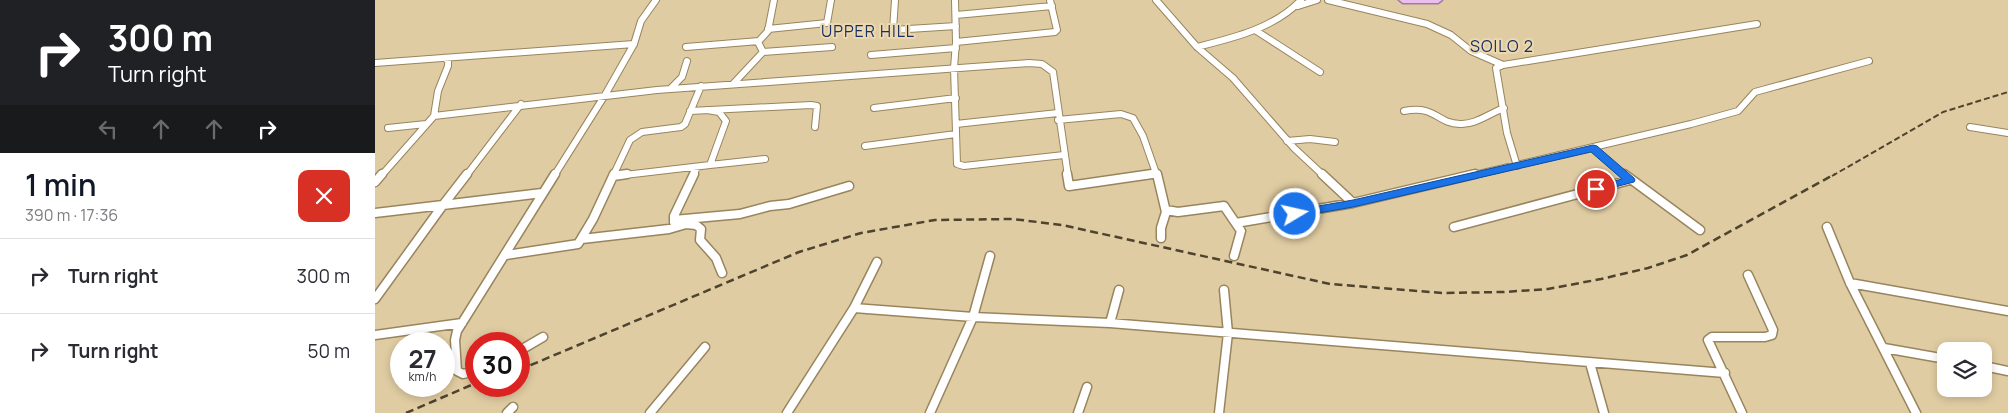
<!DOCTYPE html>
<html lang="en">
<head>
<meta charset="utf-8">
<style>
  :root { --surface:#fff; --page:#f2f2f3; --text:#2b2b33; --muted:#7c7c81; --line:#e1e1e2; --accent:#111827 }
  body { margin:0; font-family:Manrope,sans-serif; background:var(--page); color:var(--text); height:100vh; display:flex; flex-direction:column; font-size:19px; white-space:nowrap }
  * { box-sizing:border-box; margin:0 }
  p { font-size:16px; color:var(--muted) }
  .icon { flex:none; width:28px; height:28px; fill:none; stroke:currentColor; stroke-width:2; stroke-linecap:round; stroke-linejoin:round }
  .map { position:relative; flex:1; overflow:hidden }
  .sheet { display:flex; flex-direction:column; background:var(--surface); width:375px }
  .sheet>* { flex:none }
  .banner { background:#202124; color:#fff; overflow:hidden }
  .tools { position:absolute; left:1562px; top:342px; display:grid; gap:10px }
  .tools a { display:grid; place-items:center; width:55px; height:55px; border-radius:10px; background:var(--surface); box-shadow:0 2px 8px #0003; font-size:25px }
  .speed { position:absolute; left:15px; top:332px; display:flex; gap:10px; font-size:25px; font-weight:700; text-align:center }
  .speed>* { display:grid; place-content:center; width:65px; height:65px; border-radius:50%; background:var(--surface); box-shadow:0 2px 8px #0003; line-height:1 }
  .speed small { font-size:12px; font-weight:400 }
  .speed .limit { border:8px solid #d22; background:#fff; color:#111 }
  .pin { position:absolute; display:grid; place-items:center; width:42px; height:42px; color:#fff; margin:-21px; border:2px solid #fff; border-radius:50%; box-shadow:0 1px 5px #0007 }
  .me { position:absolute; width:55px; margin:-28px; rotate:81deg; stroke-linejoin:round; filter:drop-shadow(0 0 4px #0008) }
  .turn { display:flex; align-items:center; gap:18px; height:105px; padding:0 25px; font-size:22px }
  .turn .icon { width:65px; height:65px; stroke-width:2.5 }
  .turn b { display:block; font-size:35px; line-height:42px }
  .lanes { display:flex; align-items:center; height:48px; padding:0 25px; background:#0003; justify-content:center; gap:25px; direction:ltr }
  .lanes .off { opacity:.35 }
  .round { display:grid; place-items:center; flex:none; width:52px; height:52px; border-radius:10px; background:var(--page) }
  .head { display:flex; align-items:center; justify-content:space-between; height:85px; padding:0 25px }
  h1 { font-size:30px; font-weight:600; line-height:38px; color:var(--accent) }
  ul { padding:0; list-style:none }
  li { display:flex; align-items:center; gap:15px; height:75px; padding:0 25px; border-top:1px solid var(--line) }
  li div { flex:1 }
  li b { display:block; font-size:19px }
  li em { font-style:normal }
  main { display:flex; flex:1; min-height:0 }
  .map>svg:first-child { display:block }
</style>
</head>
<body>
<main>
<section class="sheet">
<div class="banner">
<div class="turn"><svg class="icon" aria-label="right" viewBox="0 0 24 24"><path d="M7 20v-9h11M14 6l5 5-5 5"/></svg><div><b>300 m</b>Turn right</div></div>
<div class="lanes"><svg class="icon off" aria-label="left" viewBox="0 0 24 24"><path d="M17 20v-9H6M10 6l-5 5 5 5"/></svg><svg class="icon off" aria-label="ahead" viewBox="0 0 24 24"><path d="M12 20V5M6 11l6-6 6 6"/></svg><svg class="icon off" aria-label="ahead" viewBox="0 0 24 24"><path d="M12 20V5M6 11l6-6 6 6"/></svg><svg class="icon" aria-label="right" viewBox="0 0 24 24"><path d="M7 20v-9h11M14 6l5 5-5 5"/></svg></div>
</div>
<div class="head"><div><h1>1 min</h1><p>390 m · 17:36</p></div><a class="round" style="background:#d93025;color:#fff"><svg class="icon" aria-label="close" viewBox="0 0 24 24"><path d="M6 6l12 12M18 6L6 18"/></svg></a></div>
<ul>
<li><svg class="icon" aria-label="right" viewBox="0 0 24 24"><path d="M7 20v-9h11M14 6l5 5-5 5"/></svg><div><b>Turn right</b></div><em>300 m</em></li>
<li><svg class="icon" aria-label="right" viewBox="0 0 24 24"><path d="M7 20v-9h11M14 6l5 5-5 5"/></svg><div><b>Turn right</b></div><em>50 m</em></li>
</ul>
</section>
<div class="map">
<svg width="1633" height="413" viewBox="0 0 1633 413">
  <rect width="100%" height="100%" fill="#e0cca2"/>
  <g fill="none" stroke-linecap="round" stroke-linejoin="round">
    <defs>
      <path id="minor-far1" d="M520,0L518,30L581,26
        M580,0L581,42L579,68L582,164L589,166L689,155
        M781,0L822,47L858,78L919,148L949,176
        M953,0L1052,24L1076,35L1096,51L1128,65
        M923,6L942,0
        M581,15L677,6
        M393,29L452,23L456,0
        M880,30L945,72
        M581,42L680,32L682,30L675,0
        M311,47L384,41
        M822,47C858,38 900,28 926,0
        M388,52L457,47
        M496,55L581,48
        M0,63L259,44
        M358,84L388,52L383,42L393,31L399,0
        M296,88L307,77L312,61
        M499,108L581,98
        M315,111L436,105L442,106L440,127
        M1029,111C1062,105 1060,123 1085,124C1100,125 1115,113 1129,108
        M59,116L63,91L73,66V61L70,58
        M683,120L746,114L758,118L768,136L782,176
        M581,124L683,113
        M1595,127L1633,133
        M13,128L51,124
        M912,141L935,139L960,142
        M490,146L581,134
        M1218,148L1250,176
        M335,165L390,159
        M1142,166L1132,133L1121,68L1128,65L1382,24
        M6,176L59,116L282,90L654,63L667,64L678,72L693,176
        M91,176L146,104
        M179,176L230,95L259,44L266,21L281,0
        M238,176L255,140L267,132L306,127L310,124L326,86
        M241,176L335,165L351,121L344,112L332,110
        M318,176L322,167
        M768,176L780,174
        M1095,176L1316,124L1363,111L1380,92L1494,61"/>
      <path id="minor" d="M692,174L694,186L777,174
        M782,174L791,212L786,228V238
        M947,174L978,203
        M1249,174L1325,230
        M238,176L252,174
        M0,182L7,174
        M791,210L803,212L849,206L866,231L859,256
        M0,213L68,205L92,174
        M299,220L365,214L395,206L414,204L474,186
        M299,222V216L319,174
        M861,223L978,203L1100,174
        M1079,227L1255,180
        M1452,227L1475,283L1541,413
        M207,239L294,229L311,224L321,225L326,229L325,240L341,258L347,273
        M131,255L203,244L218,219L239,174
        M1475,283L1633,311
        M0,299L68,205L167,193
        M479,308L598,317L735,323L1350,373
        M735,323L744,290
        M0,335L87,323
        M1509,348L1571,359
        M144,351L168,337
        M1215,363L1229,413
        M1609,366L1633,371
        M101,371L88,374L82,371L80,340L82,331L180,174
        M132,413L138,407
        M275,413L330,347
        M412,413L479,308L502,262
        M555,413L598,317L615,256
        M703,413L712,387
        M844,413L853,333L849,290
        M1367,413L1333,340L1337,337H1390L1397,335L1398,330L1373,275"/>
      <path id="trunk" d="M1024,0H1067L1063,3H1028Z"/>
    </defs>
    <use href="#minor-far1" stroke="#98855e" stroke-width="8"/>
    <use href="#minor" stroke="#98855e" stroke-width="11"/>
    <use href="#trunk" stroke="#a17c9a" stroke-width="3"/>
    <use href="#minor-far1" stroke="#fff" stroke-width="6"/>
    <use href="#minor" stroke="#fff" stroke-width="8"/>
    <use href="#trunk" fill="#eabfec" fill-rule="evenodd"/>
    <path stroke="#4d432e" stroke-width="2" stroke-dasharray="6 3" stroke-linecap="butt" d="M1457,176L1568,112L1633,92"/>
    <path stroke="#4d432e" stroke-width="2.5" stroke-dasharray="8 4.5" stroke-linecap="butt" d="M144,370L424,252L486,233L560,220L638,219L687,225L955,284L1067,293L1129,292L1173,289L1226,279L1273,268L1312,255L1460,174
      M31,413L101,383"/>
  </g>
  <path fill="#1a73e8" stroke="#114b97" d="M1218,145L1222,146L1259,178L1260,180L1259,182L1221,192L1217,191L1216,189L1217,187L1247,179L1216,152L978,207L920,217L914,214L920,210L978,200Z"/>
  <g text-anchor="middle" stroke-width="4" stroke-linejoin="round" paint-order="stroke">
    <g font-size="16" letter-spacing="1" fill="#192e64" stroke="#edd9af">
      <text x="493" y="37">UPPER HILL</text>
      <text x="1127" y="52">SOILO 2</text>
    </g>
  </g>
</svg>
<div class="tools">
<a><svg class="icon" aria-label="layers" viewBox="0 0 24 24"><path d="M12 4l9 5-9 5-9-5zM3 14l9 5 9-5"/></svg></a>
</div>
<div class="speed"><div>27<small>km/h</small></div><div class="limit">30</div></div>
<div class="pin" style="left:1221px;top:189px;background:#d93025"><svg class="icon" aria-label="arrive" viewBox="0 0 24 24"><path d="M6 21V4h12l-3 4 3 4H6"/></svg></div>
<svg class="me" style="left:920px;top:214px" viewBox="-20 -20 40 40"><circle r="17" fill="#1a73e8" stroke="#fff" stroke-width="3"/><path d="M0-11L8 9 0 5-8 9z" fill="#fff"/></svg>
</div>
</main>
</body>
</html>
